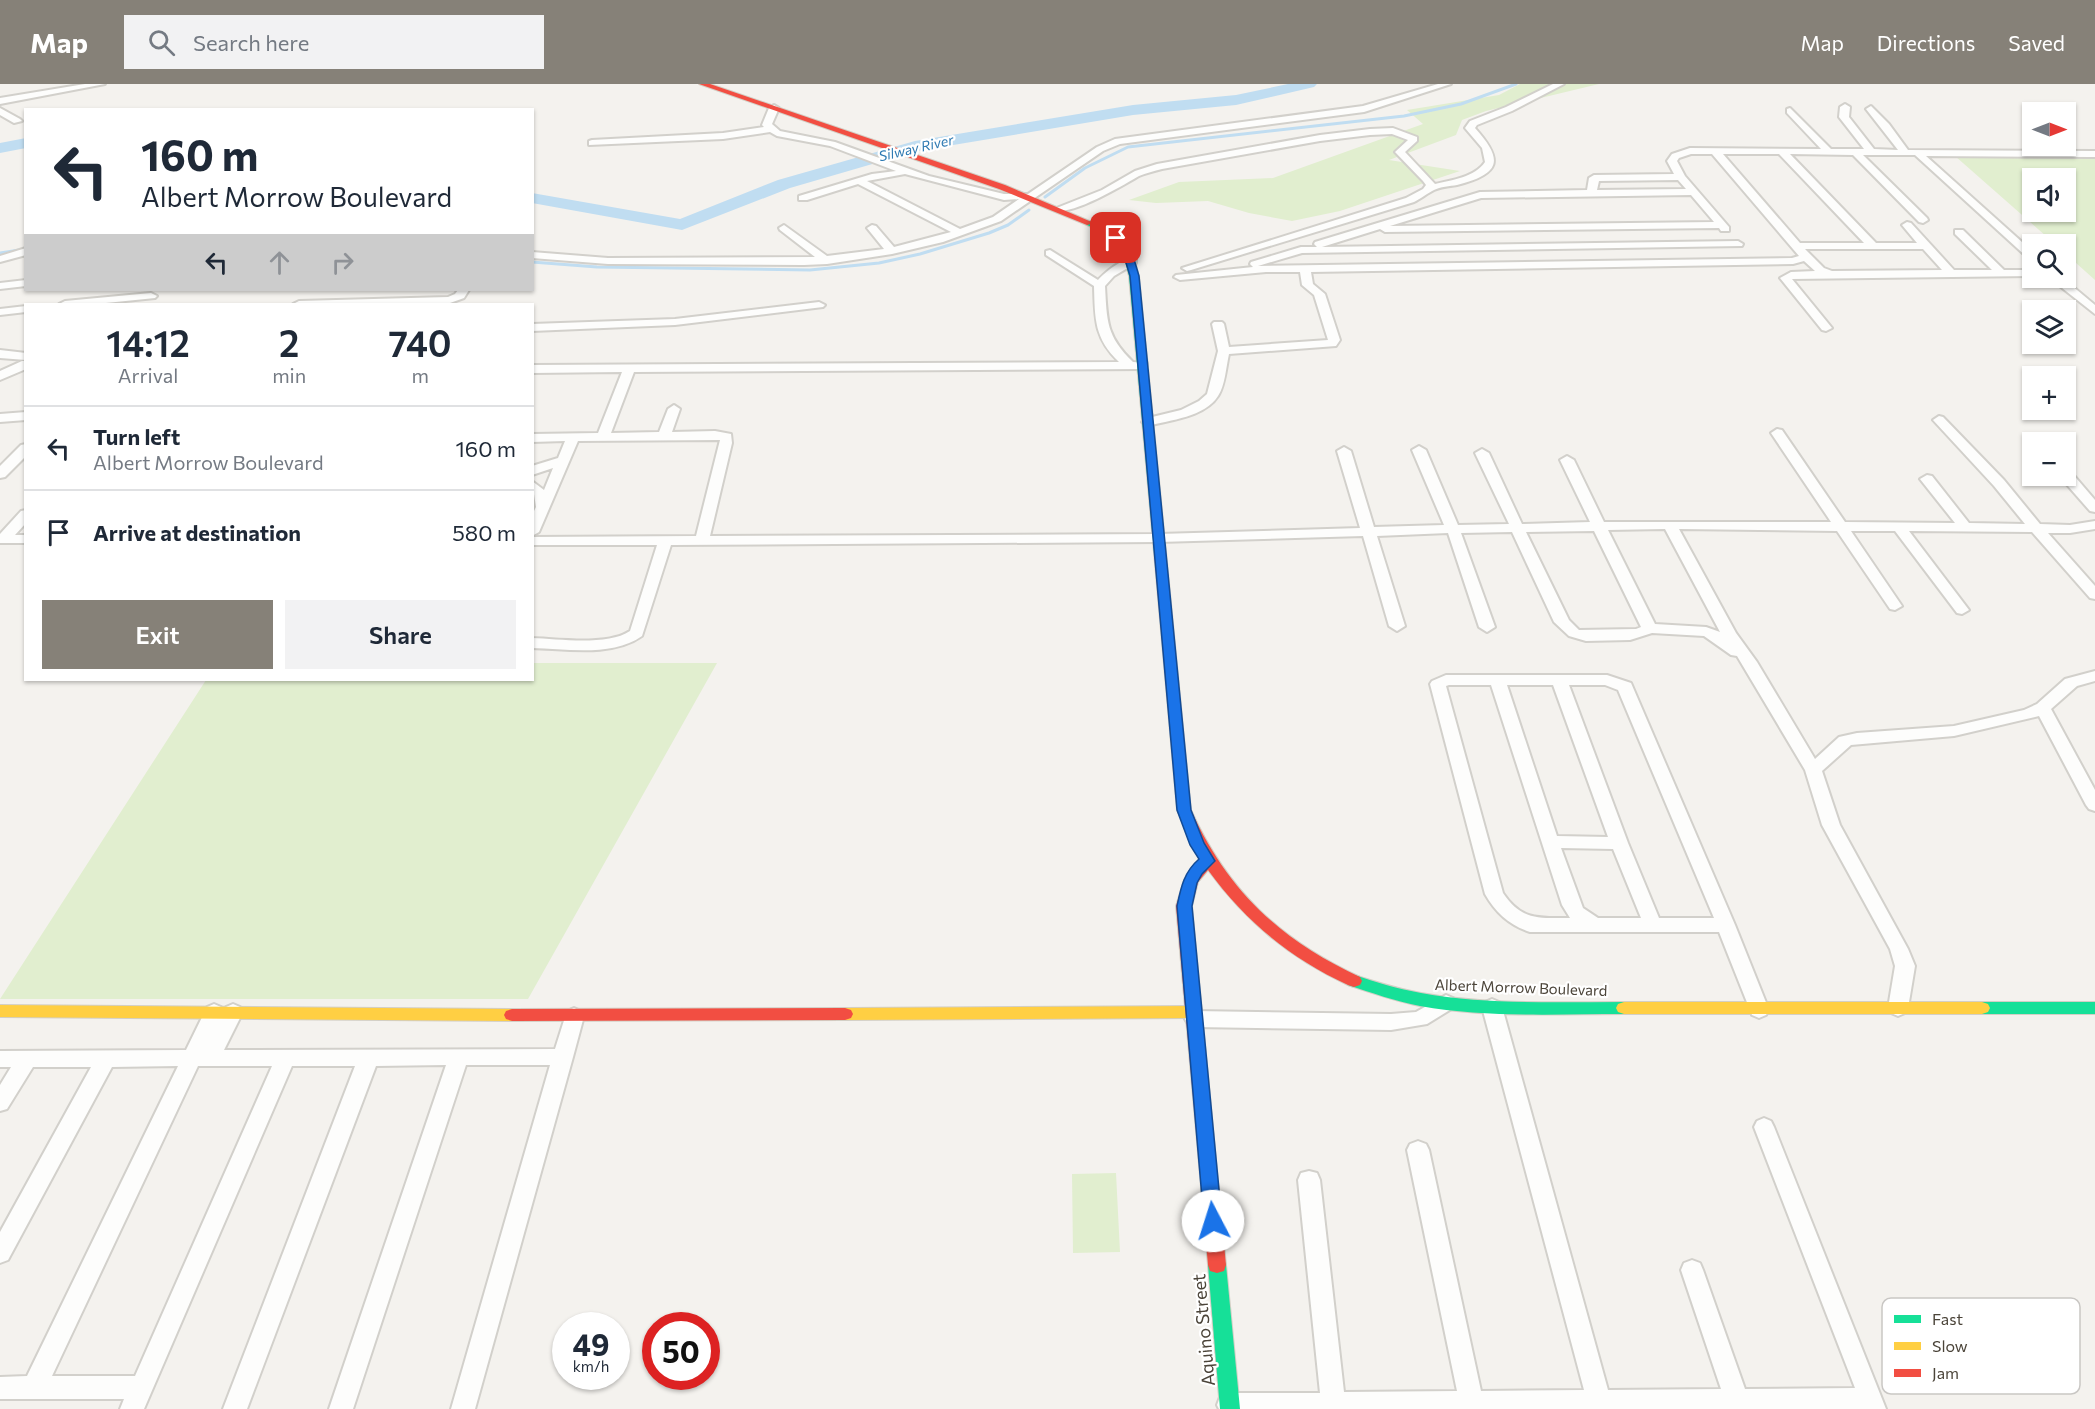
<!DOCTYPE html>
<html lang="en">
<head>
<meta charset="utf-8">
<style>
  :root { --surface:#fff; --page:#f2f2f3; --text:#1f2937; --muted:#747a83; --line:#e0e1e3; --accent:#868178 }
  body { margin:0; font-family:Commissioner,sans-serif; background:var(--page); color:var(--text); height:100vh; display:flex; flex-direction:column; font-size:22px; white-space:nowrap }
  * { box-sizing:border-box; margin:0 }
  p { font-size:20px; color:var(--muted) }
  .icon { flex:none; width:33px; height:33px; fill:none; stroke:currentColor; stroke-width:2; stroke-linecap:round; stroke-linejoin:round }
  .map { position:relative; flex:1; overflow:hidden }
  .side { position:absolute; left:24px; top:219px; width:510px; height:378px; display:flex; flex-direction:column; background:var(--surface); border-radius:0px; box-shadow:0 2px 4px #0004 }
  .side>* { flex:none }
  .top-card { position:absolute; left:24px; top:24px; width:510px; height:183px; border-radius:0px; box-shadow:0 2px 4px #0004; background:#fff; color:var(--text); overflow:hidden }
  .needle { width:39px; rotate:90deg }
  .fabs { position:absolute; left:2022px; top:18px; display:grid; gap:12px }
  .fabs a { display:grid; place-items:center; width:54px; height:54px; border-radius:0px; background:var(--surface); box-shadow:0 2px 4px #0004; font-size:30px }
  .speed { position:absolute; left:552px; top:1228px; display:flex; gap:12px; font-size:30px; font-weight:700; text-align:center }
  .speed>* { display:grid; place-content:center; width:78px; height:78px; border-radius:50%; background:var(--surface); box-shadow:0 2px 4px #0004; line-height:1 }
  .speed small { font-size:15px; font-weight:400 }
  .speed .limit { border:9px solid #d22; background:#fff; color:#111 }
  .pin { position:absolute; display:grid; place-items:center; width:51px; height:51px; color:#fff; margin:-26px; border-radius:12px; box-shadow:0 3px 9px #0006 }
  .me { position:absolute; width:66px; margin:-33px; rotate:355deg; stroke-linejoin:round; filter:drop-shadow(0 0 4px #0008) }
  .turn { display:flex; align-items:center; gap:21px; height:126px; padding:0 18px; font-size:27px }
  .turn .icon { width:78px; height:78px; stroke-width:2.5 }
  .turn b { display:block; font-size:42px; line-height:51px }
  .lanes { display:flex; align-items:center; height:57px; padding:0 18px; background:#0003; justify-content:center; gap:30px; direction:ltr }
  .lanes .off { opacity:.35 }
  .eta { display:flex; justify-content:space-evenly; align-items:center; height:102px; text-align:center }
  .eta b { font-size:36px; font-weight:600; line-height:42px }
  .primary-button { display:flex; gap:12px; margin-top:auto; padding:12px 18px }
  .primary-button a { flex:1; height:69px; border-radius:0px; background:var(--accent); color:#fff; font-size:24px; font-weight:600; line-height:69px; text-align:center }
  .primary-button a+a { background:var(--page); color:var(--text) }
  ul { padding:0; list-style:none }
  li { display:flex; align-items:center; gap:18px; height:84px; padding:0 18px; border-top:2px solid var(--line) }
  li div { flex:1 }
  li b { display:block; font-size:22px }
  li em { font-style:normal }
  header { display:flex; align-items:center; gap:36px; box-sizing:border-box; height:84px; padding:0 30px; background:var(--accent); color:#fff }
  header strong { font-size:28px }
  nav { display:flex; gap:33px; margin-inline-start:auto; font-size:21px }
  .search { width:420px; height:54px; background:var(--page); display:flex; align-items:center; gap:15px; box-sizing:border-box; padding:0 21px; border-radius:0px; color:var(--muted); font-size:22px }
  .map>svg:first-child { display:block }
</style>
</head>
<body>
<header>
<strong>Map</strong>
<div class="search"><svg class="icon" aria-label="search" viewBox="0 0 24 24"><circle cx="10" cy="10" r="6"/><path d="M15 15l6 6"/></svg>Search here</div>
<nav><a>Map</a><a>Directions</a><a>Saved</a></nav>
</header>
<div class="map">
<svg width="2095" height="1325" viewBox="0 0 2095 1325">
  <rect width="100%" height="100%" fill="#f4f2ee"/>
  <path fill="#e1eecf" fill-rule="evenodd" d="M1520,0H1599L1486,27L1462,36L1456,51L1389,76L1460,87L1340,127L1292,137L1249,129L1208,117L1156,119L1129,116L1179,98L1273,94L1423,40L1407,26L1499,11Z
    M1955,72H2095V196L2066,170V160H2055ZM2032,94H2066V128H2032Z
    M533,579H717L528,915H0L206,596H532Z
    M1116,1089L1120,1168L1073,1169L1072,1090Z"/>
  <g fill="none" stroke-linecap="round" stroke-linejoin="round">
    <path stroke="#c0ddf1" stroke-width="3" d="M1045,113L1085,84L1128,63L1404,32L1461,20L1516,0
      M0,169L26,165
      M532,178L597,183L810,186L879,179L920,170L989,149L1008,141L1029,126"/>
    <path fill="#c0ddf1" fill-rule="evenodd" d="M1288,0H1317L1314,3L1236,21L1133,31L917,67L790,104L682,146L532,119V109L680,135L778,96L915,57L1133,21L1236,11Z
      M26,54V64L0,69V59Z"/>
    <defs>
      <path id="street" d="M85,0H105L0,20V14Z
        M1438,0H1451L1364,28L1120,60L1103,67L1001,137L943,158L892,170L827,180L804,181L608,180L532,174V168L608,174L815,173L780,146L779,144L784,141L827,172L884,165L867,144L872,141L876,142L894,163L951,148L858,100L807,116H799V112L872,90L896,87L830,62L777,52L770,48L723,55L589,61V57L592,56L723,49L764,43L762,41L769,24L774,21L779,24L772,40L780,47L835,58L929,92L1004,110H1028L1097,63L1115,55L1363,22ZM905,90L1004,116L1019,115L993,133L960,145L867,97Z
        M1553,0H1564L1512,27L1477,41L1475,44C1504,76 1501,90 1457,101C1450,102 1440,103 1434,106C1428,109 1420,115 1414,118L1191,186L1187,187L1182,184L1406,114L1423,105L1426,101L1423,97L1395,68L1408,56L1392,50L1370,51L1320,57L1162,85C1154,87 1146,89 1139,92C1125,100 1067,135 1054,125L1102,106L1135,87L1157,80L1320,51L1370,45L1393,44L1417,53V57L1405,68L1435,100C1452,96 1475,93 1485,78L1482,64L1465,44L1470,37L1506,23Z
        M1845,20L1850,23L1849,33L1874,65L1898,66L1866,25L1871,22L1889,40L1908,66L2095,67V73L1926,72L2032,167V175L2028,174L1915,71H1863L1927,134L1928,136L1923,139L1919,138L1853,71L1790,70L1876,159H1917L1902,141L1907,138L1911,139L1954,186H1992L1955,150V146H1963L2004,186H2032V192L1792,195L1832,244L1826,247L1822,246L1780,194L1791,188L1815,187L1804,177L1793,180L1311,188L1313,200L1325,210L1340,256L1336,262L1229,270C1226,283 1225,302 1218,312C1205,333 1170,336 1148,342L1142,338L1144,335L1181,326L1199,317L1207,310L1218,267L1212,240L1214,238H1222L1224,240L1229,263L1328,256L1314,211L1302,201L1300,188H1266L1180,196L1174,193L1176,191L1253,183L1250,180L1251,178L1301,163H1317L1314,160L1315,158L1480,108L1587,106L1589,94L1594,91L1674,90L1667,77L1672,70L1690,64L1821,65L1787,29V25L1790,24L1831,65H1864L1839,33L1840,23ZM1691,70H1712L1799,172L1792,174L1258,182L1302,169L1742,162L1743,160L1738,157L1322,163L1380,145L1385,148L1719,144L1721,147H1729V143L1685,92L1677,77L1679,74ZM1723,70H1779L1864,159H1800ZM1678,96L1686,105L1597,106L1599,97ZM1691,111L1714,138L1390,142L1481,114ZM1805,165H1923L1942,186L1832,187L1824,184Z
        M0,24L20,35L22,37L14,39L0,31Z
        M26,164V171L0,178V172Z
        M1050,166L1098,196C1107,187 1123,173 1136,175V179L1114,192L1105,202C1107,237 1106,252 1133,278L1147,279V285L634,288L611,349L659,348L668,325L674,321L680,325L672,348L715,347L731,350L732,359L710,452L1159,450L1360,444L1337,367L1344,363L1351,367L1374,443L1444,441L1412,366L1419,362L1426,366L1458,441L1509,440L1475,369L1482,365L1489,369L1522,440L1590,438L1560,376L1567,372L1574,376L1604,438H1831L1771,349L1777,345L1782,346L1845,438L1955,439L1920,395L1927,391L1932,392L1969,439L2025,440L1994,402L1933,336L1939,332L1943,333L2004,396L2040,440L2070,441L2095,437V445L2070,449H2048L2095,502V515L2090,514L2032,448L1909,447L1969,526L1962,530L1957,529L1895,447H1851L1902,522L1895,526L1890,525L1837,447L1679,445L1736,549L1757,578L1815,675L1839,653L1857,649L1954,642L2024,626L2037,620L2065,595L2095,587V597L2077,602L2051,625L2095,706V727L2089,725L2086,721L2039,632L1954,652L1851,661L1822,687L1840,741L1908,865L1915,882L1908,924L1905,929L1898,932L1891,929L1888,924L1895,882L1890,865L1822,741L1805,686L1737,572L1731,571L1704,552L1652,549L1630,556L1586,557L1569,552L1554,538L1512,448L1461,449L1495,543L1487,548L1479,543L1448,449L1377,452L1405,542L1397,547L1389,542L1363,452L1159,458L671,461L642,552C613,573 567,565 532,564V554C559,555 608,562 630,547L657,461H532V453L696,452L720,356L578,357L539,448L532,452V431L536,423L532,397L544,406L553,384L532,391V382L558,374L565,357L532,358V350L598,349L622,288L532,289V281L1119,278C1094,254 1095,235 1094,202L1046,171V167ZM1665,445L1720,548L1706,543L1655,540L1608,446ZM1594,447L1641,543L1636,545L1579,546L1569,536L1526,448Z
        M2041,194L2065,196L2095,221V230L2057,200Z
        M26,196V202L0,205V199Z
        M458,206H469L464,214L450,219L293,220L299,217L448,213L455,210Z
        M151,209L157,212L155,214L96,220H59L65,217Z
        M819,218L825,221L823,223L675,241L532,247V240L675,235Z
        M26,222V228L0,231V225Z
        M0,266L26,269V276L0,274Z
        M22,277H26V285L0,296V287Z
        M26,328V336L0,338V330Z
        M26,360V372L5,393L0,394V382L21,361Z
        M2066,387L2071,388L2095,416V428L2090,427L2061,394L2060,392H2066Z
        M26,426V439L15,451H26V459H0V450L21,427Z
        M1446,591H1607L1631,599L1735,841L1769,926L1766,931L1759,934L1752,931L1719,848H1530C1509,841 1496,829 1485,810L1430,600L1432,597ZM1449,601H1491L1562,821L1570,834C1539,834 1522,837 1503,809L1446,602ZM1507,601H1553L1608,753L1557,752ZM1569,601H1605L1618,606L1714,834H1659L1628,759ZM1561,764L1613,765L1641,834H1598L1583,824Z
        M1446,911L1453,914L1456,919L1453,924L1427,940L1391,946L1195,943L1188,940L1185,935L1188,930L1195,927L1391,930L1416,928Z
        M1492,915L1499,918L1502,923L1608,1306L1721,1305L1681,1186L1684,1179L1692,1176L1700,1179L1703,1186L1745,1305L1855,1304L1754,1043L1757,1037L1764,1034L1771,1037L1774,1043L1886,1325H1219L1217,1321L1220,1313L1229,1309H1320L1298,1096L1301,1089L1309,1087L1317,1089L1320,1096L1344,1308L1457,1307L1407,1066L1410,1060L1418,1057L1426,1060L1429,1066L1481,1307L1584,1306L1482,923L1485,918Z
        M214,920L221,923L224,927L226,923L233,920L240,923L243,928L224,966L555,965L567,927L574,924L581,927L584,932L573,973L475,1325H451L550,981H466L353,1325H329L446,981L376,982L247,1325H223L355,982H292L144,1325H120L124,1315H0V1293L27,1292L178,982L112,983L8,1176L0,1179V1148L91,983H33L7,1025L0,1027V1001L11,983H0V967L186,966L207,923ZM198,982H272L135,1292H52Z"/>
      <path id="fast" d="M1087,137C1098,136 1124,155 1130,165C1135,172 1136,184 1139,192L1166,468L1160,471L1154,468L1129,192L1122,166L1098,146L1087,141Z
        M1354,891C1376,898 1398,905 1421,909C1488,921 1556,918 1624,918L1630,920L1632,924L1630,928L1624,930C1556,930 1487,934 1420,922C1395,917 1372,909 1348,901L1346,897L1348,893Z
        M1982,918H2095V930H1982L1976,928L1974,924L1976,920Z
        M1217,1173L1224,1175L1226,1181L1240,1325H1220L1208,1181L1210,1175Z"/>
      <path id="slow" d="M1624,918H1982L1988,920L1990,924L1988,928L1982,930H1624L1618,928L1616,924L1618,920Z
        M0,921L512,925L518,927L520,931L518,935L512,937L0,933Z
        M1194,922L1200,924L1202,928L1200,932L1194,934L845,936L839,934L837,930L839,926L845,924Z"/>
      <path id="jam" d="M699,0H710L1005,101L1094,139L1087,141L999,105Z
        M1160,465L1166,468L1191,726C1227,806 1280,856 1360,893L1362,897L1360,901L1354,903L1348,901C1290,874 1246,838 1208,786L1198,798L1192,822L1226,1181L1224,1187L1217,1189L1210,1187L1208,1181L1176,822L1184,796L1201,775L1177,726L1154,468Z
        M845,924L851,926L853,930L851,934L845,936L512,937L506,935L504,931L506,927L512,925Z"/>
    </defs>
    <use href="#street" stroke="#d2d0cb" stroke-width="4"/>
    <use href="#fast" stroke="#d3cfc5" stroke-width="2"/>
    <use href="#slow" stroke="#d3cfc5" stroke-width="2"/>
    <use href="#jam" stroke="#d3cfc5" stroke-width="2"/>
    <use href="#street" fill="#fdfdfc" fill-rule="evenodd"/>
    <use href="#fast" fill="#16e098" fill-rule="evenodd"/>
    <use href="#slow" fill="#ffcf43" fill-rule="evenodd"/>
    <use href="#jam" fill="#f24e42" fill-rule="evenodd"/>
  </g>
  <path fill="#1a73e8" stroke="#114b97" stroke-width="1.5" d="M1113,152H1119L1131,165L1139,192L1191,726L1204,759L1215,777L1202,790L1197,799L1192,822L1222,1137L1219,1142L1213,1145L1206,1142L1204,1137L1177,822C1181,803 1184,788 1199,775L1190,761L1177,726L1130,192L1122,166L1111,154Z"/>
  <g text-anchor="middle" stroke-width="4.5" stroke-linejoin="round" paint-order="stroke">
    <g font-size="14" font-style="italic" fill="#2e7ab2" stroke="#fff">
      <text transform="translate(916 64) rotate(-13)" y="5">Silway River</text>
    </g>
    <g font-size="15" fill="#4b4439" stroke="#fff">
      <text transform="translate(1521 904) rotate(2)" y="5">Albert Morrow Boulevard</text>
    </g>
    <g font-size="18" fill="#4b4439" stroke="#fff">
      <text transform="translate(1204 1246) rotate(-95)" y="6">Aquino Street</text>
    </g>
  </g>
  <rect x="1882" y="1214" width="198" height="96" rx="9" fill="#fff" stroke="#c9c7c4" stroke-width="1.5"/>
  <rect x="1894" y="1231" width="27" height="8" fill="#16e098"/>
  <rect x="1894" y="1258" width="27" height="8" fill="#ffcf43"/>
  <rect x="1894" y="1285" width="27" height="8" fill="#f24e42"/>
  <g font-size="16" fill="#4b4439">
    <text x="1932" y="1241">Fast</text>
    <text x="1932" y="1268">Slow</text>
    <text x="1932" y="1295">Jam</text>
  </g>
</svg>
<div class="fabs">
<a><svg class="needle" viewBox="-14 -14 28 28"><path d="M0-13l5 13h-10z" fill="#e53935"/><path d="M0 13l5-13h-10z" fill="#747a83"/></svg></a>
<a><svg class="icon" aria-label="sound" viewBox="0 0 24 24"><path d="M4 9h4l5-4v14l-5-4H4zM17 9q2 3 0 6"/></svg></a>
<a><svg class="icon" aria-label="search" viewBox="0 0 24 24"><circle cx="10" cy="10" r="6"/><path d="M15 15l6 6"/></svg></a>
<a><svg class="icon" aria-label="layers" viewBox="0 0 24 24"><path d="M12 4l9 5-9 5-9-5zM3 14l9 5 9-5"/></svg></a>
<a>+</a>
<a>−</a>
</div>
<div class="speed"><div>49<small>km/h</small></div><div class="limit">50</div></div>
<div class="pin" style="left:1116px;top:154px;background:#d93025"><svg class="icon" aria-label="arrive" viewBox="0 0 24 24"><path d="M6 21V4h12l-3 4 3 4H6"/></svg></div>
<svg class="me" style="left:1213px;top:1137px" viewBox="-20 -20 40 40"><circle r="19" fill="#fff"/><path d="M0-13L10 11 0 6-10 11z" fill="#1a73e8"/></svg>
<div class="top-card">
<div class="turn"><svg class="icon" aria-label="left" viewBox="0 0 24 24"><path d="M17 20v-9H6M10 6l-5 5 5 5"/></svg><div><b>160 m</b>Albert Morrow Boulevard</div></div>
<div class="lanes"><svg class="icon" aria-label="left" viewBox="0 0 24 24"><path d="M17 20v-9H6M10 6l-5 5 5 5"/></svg><svg class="icon off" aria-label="ahead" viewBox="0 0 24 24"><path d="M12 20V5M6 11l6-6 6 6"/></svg><svg class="icon off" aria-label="right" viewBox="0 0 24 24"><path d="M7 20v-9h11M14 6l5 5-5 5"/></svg></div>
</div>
<section class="side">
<div class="eta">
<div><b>14:12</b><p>Arrival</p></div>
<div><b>2</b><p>min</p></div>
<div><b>740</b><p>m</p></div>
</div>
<ul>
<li><svg class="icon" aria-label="left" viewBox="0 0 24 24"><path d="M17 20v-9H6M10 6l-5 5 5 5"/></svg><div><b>Turn left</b><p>Albert Morrow Boulevard</p></div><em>160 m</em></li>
<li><svg class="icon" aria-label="arrive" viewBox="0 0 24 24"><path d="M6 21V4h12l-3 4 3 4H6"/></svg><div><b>Arrive at destination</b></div><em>580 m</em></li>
</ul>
<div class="primary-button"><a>Exit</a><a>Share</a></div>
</section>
</div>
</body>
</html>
